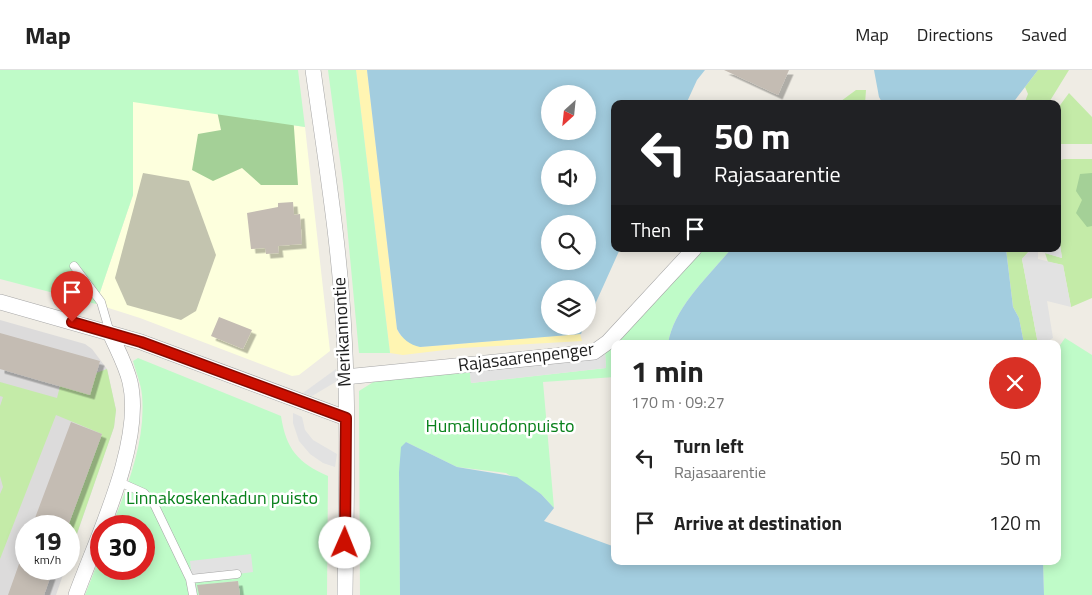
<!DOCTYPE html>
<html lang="en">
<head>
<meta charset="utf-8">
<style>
  :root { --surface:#fff; --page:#f6f6f6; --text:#222; --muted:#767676; --line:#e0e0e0 }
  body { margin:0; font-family:"Titillium Web",sans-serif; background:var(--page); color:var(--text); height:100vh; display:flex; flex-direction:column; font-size:19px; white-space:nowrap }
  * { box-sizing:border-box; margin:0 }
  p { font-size:16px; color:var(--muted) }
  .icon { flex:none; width:28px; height:28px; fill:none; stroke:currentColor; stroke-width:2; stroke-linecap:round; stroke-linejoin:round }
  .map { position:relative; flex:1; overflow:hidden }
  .side { position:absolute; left:611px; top:270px; width:450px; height:225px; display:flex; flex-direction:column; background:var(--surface); border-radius:10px; box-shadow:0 2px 12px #0003 }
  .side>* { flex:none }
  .banner { position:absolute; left:611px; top:30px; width:450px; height:152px; border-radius:10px; box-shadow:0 2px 12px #0003; background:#202124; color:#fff; overflow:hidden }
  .needle { width:32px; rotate:207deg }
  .tools { position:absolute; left:541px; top:15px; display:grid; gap:10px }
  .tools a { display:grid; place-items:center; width:55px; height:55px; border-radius:50%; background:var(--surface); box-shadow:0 2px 12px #0003; font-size:25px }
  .speed { position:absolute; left:15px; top:445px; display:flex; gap:10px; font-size:25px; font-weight:700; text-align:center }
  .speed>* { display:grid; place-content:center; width:65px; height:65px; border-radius:50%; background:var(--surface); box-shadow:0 2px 12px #0003; line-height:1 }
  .speed small { font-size:12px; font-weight:400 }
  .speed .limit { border:8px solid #d22; background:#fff; color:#111 }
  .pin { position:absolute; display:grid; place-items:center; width:42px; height:42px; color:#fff; margin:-51px -21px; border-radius:50% 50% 50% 0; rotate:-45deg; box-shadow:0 0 5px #0007 }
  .pin .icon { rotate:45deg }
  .me { position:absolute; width:55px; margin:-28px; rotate:1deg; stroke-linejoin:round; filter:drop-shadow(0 0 4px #0008) }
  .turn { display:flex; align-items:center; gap:18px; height:105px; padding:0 20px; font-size:22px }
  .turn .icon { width:65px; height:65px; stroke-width:2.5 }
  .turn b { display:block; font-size:35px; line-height:42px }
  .then { display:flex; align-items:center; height:48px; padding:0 20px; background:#0003; gap:10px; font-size:19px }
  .round { display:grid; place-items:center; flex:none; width:52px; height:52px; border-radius:26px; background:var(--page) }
  .headline { display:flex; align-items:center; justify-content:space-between; height:85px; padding:0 20px }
  h1 { font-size:30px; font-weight:700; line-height:38px }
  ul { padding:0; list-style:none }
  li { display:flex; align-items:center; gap:15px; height:65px; padding:0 20px }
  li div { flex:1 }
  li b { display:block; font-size:19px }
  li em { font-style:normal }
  header { display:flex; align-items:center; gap:30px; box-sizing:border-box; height:70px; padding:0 25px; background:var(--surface); border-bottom:1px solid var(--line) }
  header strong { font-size:24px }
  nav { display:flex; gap:28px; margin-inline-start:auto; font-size:18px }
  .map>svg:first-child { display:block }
</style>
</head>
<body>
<header>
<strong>Map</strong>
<nav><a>Map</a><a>Directions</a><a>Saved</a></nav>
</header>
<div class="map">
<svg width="1092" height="525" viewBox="0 0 1092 525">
  <defs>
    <filter id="shadow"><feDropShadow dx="4.5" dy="4.5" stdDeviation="0" flood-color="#0004"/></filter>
  </defs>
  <rect width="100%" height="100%" fill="#efece4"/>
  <path fill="#dcdbdb" d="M0,250L85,274L92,279L107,299L116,340L114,357L69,487V456H26V499H65L56,525H0Z"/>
  <path fill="#fdffdd" d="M133,31L305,57L330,281L299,305L292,306L140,248L96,234L133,125Z"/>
  <path fill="#c3c4af" d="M143,103L189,111L216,185L196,241L181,250L127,235L115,208Z"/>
  <path fill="#c4eba8" d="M1038,0H1069L1048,34H1024L1028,24L1025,17Z
    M856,20H866L865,34H837Z
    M1069,23L1092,47V74H1058V38Z
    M1064,89H1092V228L1071,237L1063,195L1048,192L1045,183L1062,188L1058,161V91Z
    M1006,179H1031L1022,189L1038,274H1024L1019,248L1013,237Z
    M107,299L116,340L114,357L73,475L69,474L68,456L102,364L56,345L0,489V424L3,417L0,406V336L3,327L0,326V312L57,328L60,316Z"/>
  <path fill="#a4d097" d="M215,31L293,44L298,115H261L242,98L213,111L192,100L198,64L221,60Z
    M1092,103V156L1087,157L1076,143L1082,130L1076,121L1080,104Z"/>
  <path fill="#fff5b2" d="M356,0H367L397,259L400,265L420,277L580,264L582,271L461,278L403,285L390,283Z"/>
  <path fill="#bffbc8" d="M0,0H298L305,57L133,32V125L96,234L0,209Z
    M328,0H356L390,283H359L343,113Z
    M704,179H731C708,207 674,237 668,274H615V307L543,312L554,438L541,424L506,403L457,397L406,372L399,402L400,525H360L359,321L375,311L470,301L471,313L606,298L605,282Z
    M1065,268L1092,285V525H1044L1043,491H1058V278Z
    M138,288L281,346C286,379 298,393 328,406L327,525H240L238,511L202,515L203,525H85L101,484V499H144V456H112C128,414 146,371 142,325C141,314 136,302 133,291Z"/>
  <path fill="#e2e2e2" d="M1058,161L1062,188L1038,181V189L1063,195L1071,237L1047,231L1053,268L1044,274H1038L1022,189L1031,179H1058Z
    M605,282L606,298L471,313L469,294Z
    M336,299L339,310L312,326L303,323Z
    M293,343L302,347L305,360L313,370L337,384L335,397L323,393L310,384L299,371L293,353Z
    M251,484L253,502L192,510L190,491Z"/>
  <path fill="#a3cddf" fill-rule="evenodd" d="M367,0H705L697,10L686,34H615V179H620L588,250V219H550V256H584L581,264L420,277C410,275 402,269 397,259ZM550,24H588V61H550ZM550,89H588V126H550ZM550,154H588V191H550Z
    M874,0H1038L1012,34H883L879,27Z
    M731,179H1006L1013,237L1019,248L1024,274H668C674,237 708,207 731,179Z
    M406,372L457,397L517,407L541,424L554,438L544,451L615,477V491L659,493V491H1043L1044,525H400L399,402L401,377Z"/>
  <path fill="#c4bcb3" filter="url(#shadow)" d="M724,0H789L778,25Z
    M293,132L294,145L300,144L302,174L278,176L279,183L266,184L265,178L251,179L247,143L278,137V133Z
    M219,247L252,260L243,279L211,266Z
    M0,263L100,291L90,325L0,299Z
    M71,352L102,364L68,456H32Z
    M19,494L26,496V499L51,505L44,525H8Z
    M238,511L240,525H199L197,515Z"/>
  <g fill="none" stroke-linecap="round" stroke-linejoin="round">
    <defs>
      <path id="lane" d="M74,196L101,232L110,263
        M117,411L144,423L154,434L190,509L193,525
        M190,509L237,504"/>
      <path id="street" d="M313,0C325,87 340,176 344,263C349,350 346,438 345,525
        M0,232L141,272L346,348
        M345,307L594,282L608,272L694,179
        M76,525C97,467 144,372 130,312C126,295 117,279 110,263"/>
    </defs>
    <use href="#lane" stroke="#a5a5a5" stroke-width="9"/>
    <use href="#street" stroke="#a5a5a5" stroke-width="16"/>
    <use href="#lane" stroke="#fff" stroke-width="8"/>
    <use href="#street" stroke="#fff" stroke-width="15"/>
  </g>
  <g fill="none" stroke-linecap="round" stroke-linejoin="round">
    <defs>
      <path id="route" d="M72,252L141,272L346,348L345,473"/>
    </defs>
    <use href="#route" stroke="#850a00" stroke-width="12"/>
    <use href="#route" stroke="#cc0f00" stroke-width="9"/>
  </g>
  <g text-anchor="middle" stroke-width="5" stroke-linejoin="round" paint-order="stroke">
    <g font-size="18" fill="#1e1e1e" stroke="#fff">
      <text transform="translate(342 262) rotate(-93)" y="6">Merikannontie</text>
      <text transform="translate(526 287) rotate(-7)" y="6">Rajasaarenpenger</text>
    </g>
    <g font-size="18" fill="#08801b" stroke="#fff">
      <text x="500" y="362">Humalluodonpuisto</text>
      <text x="222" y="434">Linnakoskenkadun puisto</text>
    </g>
  </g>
</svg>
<div class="tools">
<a><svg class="needle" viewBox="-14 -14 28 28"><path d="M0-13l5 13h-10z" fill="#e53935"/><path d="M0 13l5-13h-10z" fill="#767676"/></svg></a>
<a><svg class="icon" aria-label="sound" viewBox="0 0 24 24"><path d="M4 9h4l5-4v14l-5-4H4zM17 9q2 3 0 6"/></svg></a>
<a><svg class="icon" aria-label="search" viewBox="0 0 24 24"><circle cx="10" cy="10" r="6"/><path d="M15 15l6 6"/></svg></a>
<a><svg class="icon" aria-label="layers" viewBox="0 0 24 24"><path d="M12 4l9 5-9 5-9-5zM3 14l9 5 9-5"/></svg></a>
</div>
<div class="speed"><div>19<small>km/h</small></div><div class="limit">30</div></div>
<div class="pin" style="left:72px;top:252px;background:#d93025"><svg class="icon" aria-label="arrive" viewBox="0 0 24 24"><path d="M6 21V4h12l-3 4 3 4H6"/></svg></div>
<svg class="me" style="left:345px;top:473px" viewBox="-20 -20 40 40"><circle r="19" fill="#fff"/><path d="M0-13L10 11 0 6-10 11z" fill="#cc0f00"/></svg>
<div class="banner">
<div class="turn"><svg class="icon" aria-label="left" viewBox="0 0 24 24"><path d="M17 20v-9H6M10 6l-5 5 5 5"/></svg><div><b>50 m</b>Rajasaarentie</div></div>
<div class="then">Then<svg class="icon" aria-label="arrive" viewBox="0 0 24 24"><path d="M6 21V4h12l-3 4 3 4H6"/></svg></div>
</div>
<section class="side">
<div class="headline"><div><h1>1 min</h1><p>170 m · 09:27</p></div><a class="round" style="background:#d93025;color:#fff"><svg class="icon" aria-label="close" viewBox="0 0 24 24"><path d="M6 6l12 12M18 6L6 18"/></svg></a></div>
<ul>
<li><svg class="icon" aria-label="left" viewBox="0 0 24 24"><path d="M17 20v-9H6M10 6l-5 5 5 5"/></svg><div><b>Turn left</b><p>Rajasaarentie</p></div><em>50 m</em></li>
<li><svg class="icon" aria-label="arrive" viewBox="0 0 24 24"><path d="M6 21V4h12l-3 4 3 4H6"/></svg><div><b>Arrive at destination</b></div><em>120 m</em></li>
</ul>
</section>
</div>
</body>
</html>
